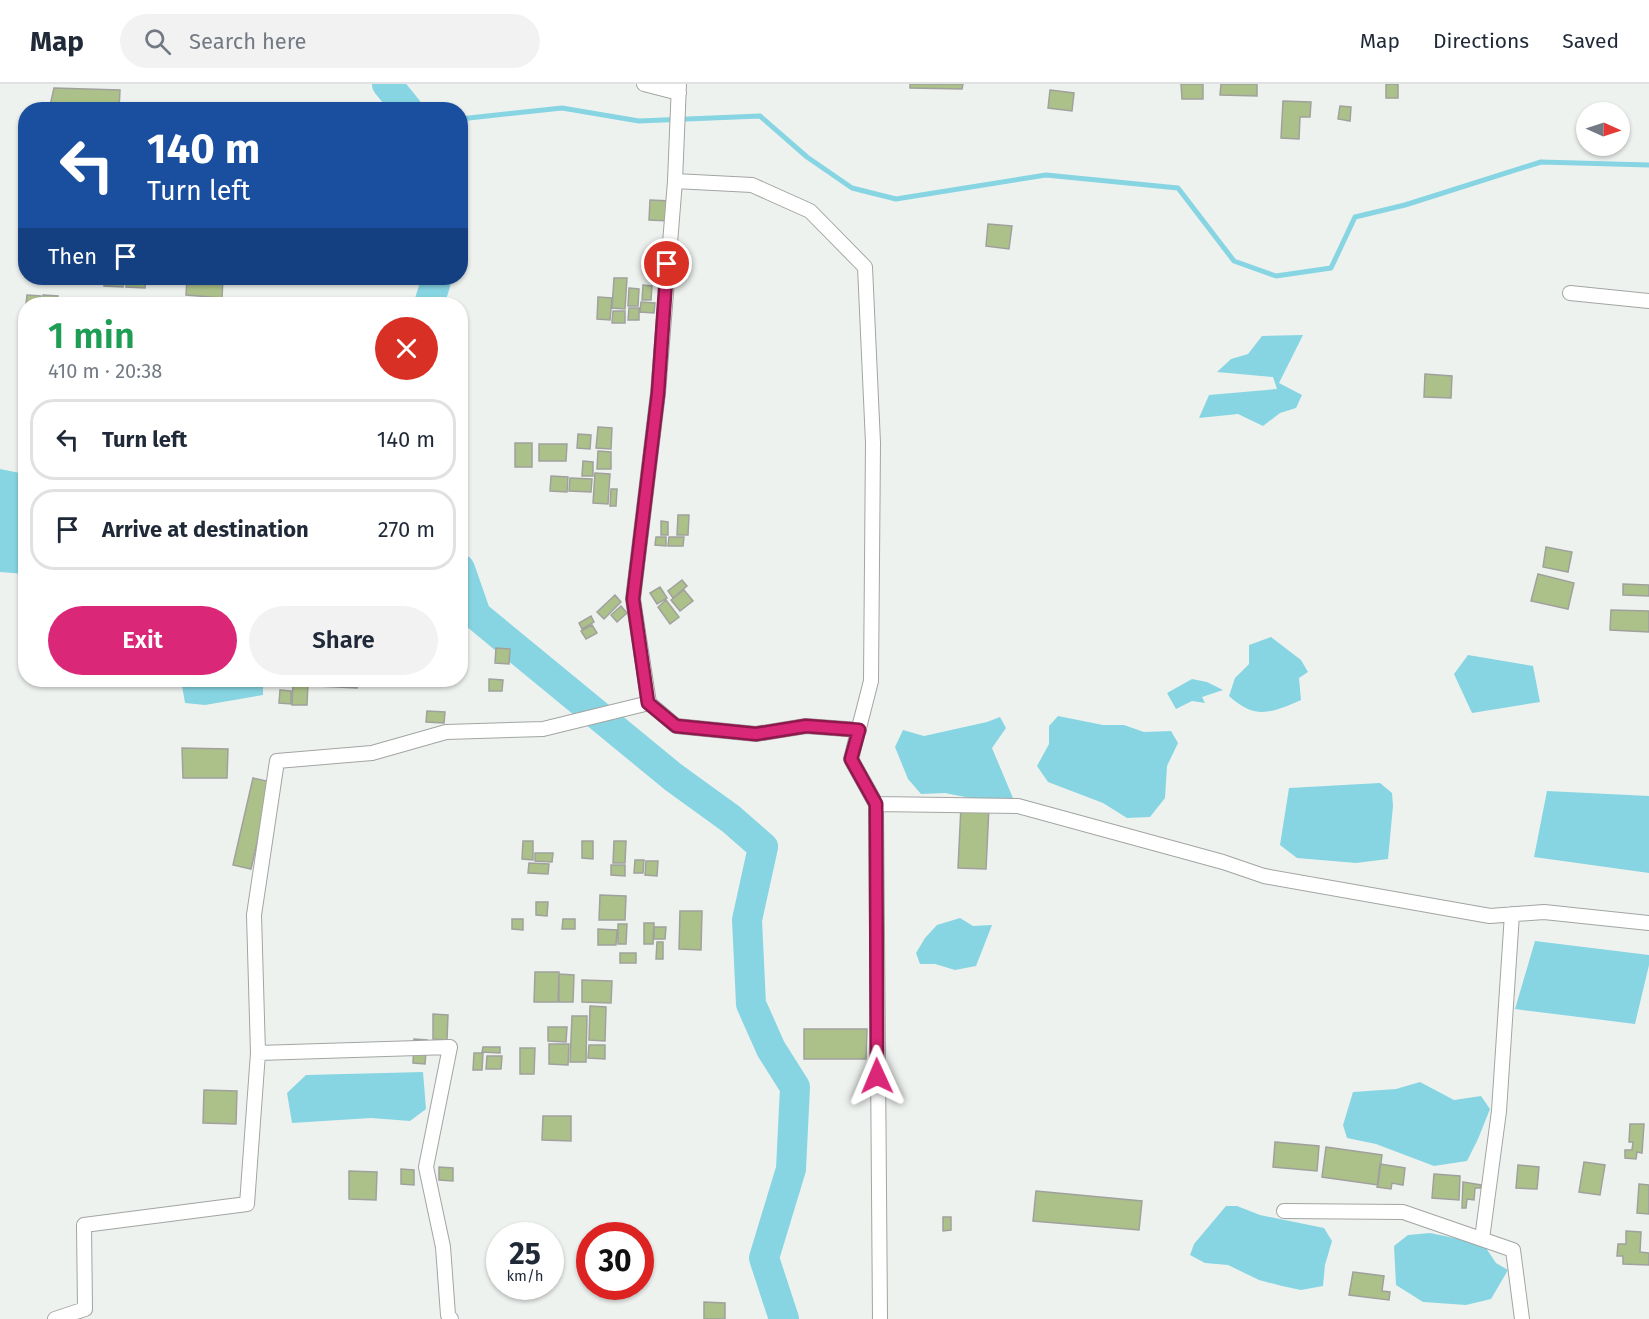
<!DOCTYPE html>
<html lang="en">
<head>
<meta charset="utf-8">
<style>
  :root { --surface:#fff; --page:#f2f2f3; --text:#1f2937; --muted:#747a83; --line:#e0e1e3; --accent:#db2777 }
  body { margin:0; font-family:"Fira Sans",sans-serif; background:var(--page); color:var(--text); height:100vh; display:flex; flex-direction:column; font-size:22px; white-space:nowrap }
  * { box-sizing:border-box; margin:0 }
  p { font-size:20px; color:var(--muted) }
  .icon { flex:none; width:33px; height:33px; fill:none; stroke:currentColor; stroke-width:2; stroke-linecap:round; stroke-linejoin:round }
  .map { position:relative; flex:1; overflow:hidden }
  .details { position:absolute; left:18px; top:213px; width:450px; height:390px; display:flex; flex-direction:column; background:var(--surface); border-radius:24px; box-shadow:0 2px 4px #0004 }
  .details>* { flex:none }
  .hud { position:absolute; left:18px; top:18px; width:450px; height:183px; border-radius:24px; box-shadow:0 2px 4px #0004; background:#1a4fa0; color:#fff; overflow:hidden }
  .needle { width:39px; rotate:93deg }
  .fabs { position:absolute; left:1576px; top:18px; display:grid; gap:12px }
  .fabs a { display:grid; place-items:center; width:54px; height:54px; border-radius:50%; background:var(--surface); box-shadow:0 2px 4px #0004; font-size:30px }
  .speed { position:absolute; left:486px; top:1138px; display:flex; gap:12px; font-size:30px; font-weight:700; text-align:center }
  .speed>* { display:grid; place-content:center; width:78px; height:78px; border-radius:50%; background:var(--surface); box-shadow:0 2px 4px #0004; line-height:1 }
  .speed small { font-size:15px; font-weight:400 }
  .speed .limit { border:9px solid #d22; background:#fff; color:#111 }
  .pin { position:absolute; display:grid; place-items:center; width:51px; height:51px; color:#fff; margin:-26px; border:3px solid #fff; border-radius:50%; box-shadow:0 2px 6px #0007 }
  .me { position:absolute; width:66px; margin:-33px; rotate:359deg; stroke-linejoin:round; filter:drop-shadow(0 0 4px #0008) }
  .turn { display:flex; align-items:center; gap:21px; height:126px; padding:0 30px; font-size:27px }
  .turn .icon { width:78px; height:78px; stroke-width:2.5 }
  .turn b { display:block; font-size:42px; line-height:51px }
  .then { display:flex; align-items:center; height:57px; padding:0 30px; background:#0003; gap:12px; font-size:22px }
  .round { display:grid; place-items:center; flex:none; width:63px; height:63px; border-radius:32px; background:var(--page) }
  .head { display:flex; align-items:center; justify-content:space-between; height:102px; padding:0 30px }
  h1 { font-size:36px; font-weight:600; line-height:45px; color:#1e9e55 }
  .primary-button { display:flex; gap:12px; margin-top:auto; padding:12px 30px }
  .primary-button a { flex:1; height:69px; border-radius:36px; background:var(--accent); color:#fff; font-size:24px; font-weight:600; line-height:69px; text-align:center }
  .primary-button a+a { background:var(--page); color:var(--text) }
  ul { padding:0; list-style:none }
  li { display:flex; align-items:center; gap:18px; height:81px; margin:0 12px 9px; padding:0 18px; border:3px solid var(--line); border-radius:24px }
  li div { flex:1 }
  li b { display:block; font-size:22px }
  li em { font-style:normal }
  header { display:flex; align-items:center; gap:36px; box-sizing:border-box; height:84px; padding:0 30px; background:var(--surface); border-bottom:2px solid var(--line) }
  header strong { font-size:28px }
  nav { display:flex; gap:33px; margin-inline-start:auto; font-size:21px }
  .search { width:420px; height:54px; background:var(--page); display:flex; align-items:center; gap:15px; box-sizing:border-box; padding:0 21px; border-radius:33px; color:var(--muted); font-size:22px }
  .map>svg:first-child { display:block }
</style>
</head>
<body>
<header>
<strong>Map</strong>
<div class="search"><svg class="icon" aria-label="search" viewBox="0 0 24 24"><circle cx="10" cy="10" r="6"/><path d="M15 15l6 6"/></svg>Search here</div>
<nav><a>Map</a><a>Directions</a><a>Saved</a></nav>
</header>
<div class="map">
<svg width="1649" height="1235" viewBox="0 0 1649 1235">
  <rect width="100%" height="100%" fill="#eef2ef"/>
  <path fill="#87d5e2" d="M1303,251L1279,299L1302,311L1296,324L1280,329L1263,342L1238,330L1199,334L1209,311L1277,305L1273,293L1217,288L1231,275L1248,270L1262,252Z
    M0,385L25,390V490L0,488Z
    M1271,553L1301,576L1308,588L1299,594L1301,616C1271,629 1255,636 1229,612L1235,594L1249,580V561Z
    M1468,571L1533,582L1540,618L1472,629L1454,590Z
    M1192,595L1207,598L1223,606L1202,613L1205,619L1192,617L1176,625L1167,609Z
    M181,596H263V611L205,621L185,619Z
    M1058,632L1103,641H1124L1144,648L1171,647L1178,659L1167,682L1165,714L1150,733L1127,734L1103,719L1048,698L1037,682L1049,660V642Z
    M1000,633L1006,644L992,664L1013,714L985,717L945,709L921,710L908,695L895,663L903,646L924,652L987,638Z
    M1380,699L1392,709L1393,722L1388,775L1356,779L1297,774L1280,761L1289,704Z
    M1547,707L1649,712V789L1534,773Z
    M960,834L973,842L992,841L976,882L955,886L935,880H920L916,869L925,854L937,841Z
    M1535,857L1649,871V881L1635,940L1515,925Z
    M423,988L426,1025L410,1037L371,1034L292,1039L287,1009L306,991Z
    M1420,998L1454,1016L1481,1012L1490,1025L1478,1055L1467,1077L1434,1082L1376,1060L1347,1054L1343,1041L1353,1008L1396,1005Z
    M1226,1122H1237L1260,1131L1324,1144L1332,1157L1325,1181L1323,1202L1301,1206L1282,1202L1259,1196L1228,1181L1205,1179L1190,1171L1194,1160Z
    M1430,1149L1464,1156L1486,1164L1496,1179L1508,1186L1491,1215L1466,1221L1423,1218L1396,1201L1394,1162L1408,1151Z"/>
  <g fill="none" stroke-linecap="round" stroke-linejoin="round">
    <path stroke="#87d5e2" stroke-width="5" d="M460,35L562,24L639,37L760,32L807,73L852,104L896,115L1046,91L1178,104L1234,177L1276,192L1331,184L1355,133L1405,121L1541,78L1649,81"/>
    <path stroke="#87d5e2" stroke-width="30" d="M387,0L408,26
      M429,220L437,194
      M460,485L476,531L673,693L731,735L763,763L747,836L751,920L771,965L795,1003L791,1085L764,1174L784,1235"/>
  </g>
  <path fill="#acc189" stroke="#a0a19d" stroke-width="1.5" d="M910,0H963L962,5L910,4Z
    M1181,0H1203V15H1182Z
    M1221,0H1257V12L1220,11Z
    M1386,0H1398V14H1386Z
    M54,4L120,6L119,26H49Z
    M1050,6L1074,9L1072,27L1048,24Z
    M1283,17L1311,18L1310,33H1300L1299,55L1281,54Z
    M1340,22L1351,23L1350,37L1338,35Z
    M650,116L671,117L670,137L649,136Z
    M988,140L1012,142L1009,165L986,162Z
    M104,194H123V203L104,202Z
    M127,194H146L145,204L126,203Z
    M187,194H223L222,214L186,211Z
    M614,194H627L625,225L612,224Z
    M643,201L652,202L651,216H642Z
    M629,204L639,205L638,222H628Z
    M27,211L41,212V220H26Z
    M43,211L58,212L57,220H43Z
    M598,213L612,214L610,236L597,235Z
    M641,218L655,219L654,229L640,228Z
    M629,224H639V236H628Z
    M613,227H625V239H612Z
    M1425,290L1452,292L1451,314L1424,313Z
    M598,343L612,344L611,365L596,364Z
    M578,350L591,351L590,365L577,364Z
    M515,359H532V383H515Z
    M539,360H567L566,377H539Z
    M598,367L611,368V385H597Z
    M583,377L593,378V392H582Z
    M595,389L610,390L608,420L593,419Z
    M551,392L568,393L567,408L550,407Z
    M570,394L592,395L591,408L569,407Z
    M611,405H617L616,422H610Z
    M678,431H689L688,451H677Z
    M661,437L668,438V451H661Z
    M656,453H666V462L655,461Z
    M669,453H684L683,462H668Z
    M1546,463L1572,468L1568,488L1543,483Z
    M1538,490L1574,499L1568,525L1531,517Z
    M682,496L687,502L673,514L668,507Z
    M1623,500L1649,501V512L1623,511Z
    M660,503L667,514L657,520L650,509Z
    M684,506L693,517L680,527L671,516Z
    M615,511L621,518L604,535L597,528Z
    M666,516L679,533L670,540L658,523Z
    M621,522L627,529L617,538L611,531Z
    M1611,526L1649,527V548L1610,546Z
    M591,532L594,538L582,545L579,539Z
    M592,541L597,549L586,555L581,547Z
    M496,564L510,565L509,580L495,579Z
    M489,595L503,596L502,607H489Z
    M318,596H358L357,604L318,602Z
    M293,598L308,599L307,621H292Z
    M280,606L291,607V620L279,619Z
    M427,627L445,628L444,639L426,638Z
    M182,664L228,665L227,694H183Z
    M253,694L271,698L251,785L233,781Z
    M961,722L989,723L986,785L958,784Z
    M523,757H533V776L522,775Z
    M582,757H593V775L582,774Z
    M614,757H626L625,779H613Z
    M535,769H553L552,778L535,777Z
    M635,776H644L643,789H634Z
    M646,777H658L657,792L645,791Z
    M529,779L549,780L548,790L528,789Z
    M611,781H625V792L611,791Z
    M600,811L626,812L625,836H599Z
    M536,818H548L547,832L536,831Z
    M680,827H702L701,866L679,865Z
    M512,835H523V846L512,845Z
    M563,835H575V845H562Z
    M644,839H654L653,860H644Z
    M618,840H627L626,860H618Z
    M654,843H666L665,855H654Z
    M598,845L617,846L616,861H598Z
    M657,858H663V875H656Z
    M620,869H636V879H620Z
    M535,888H559L558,918H534Z
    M559,890L574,891L573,918H559Z
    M582,896L612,897L611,919L582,918Z
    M590,922L606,923L605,957L589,956Z
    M433,930L448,931L447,956L433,955Z
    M572,932H587L586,978H570Z
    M548,943H567L566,958L548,957Z
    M804,945H867L866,975H804Z
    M414,955L427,956L425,980L413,979Z
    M549,960H569L568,981L549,980Z
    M589,961H605V975L588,974Z
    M483,963H500V969L482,968Z
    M520,964H535L534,990H520Z
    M474,969H483L482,986H473Z
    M487,972H502L501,985H486Z
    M204,1006L237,1007L236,1040L203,1039Z
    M543,1032H571V1057L542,1056Z
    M1630,1040H1644L1642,1069L1637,1068L1636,1075L1625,1074V1066H1632L1633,1058H1629Z
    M1275,1058L1319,1062L1317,1087L1273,1083Z
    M1326,1063L1382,1071L1378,1101L1322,1093Z
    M1584,1078L1605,1081L1600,1111L1579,1108Z
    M1380,1080L1405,1084L1403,1101L1392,1099L1391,1105L1377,1103Z
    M1518,1081L1539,1083L1537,1105L1516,1104Z
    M439,1083L453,1084V1097L439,1096Z
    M401,1085L414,1086V1101L401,1100Z
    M349,1087L377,1088L376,1116L349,1115Z
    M1434,1090L1460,1092L1459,1116L1432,1114Z
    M1463,1098L1481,1101V1104H1475L1474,1116L1467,1115L1466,1124H1462Z
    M1639,1100L1649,1101V1130L1637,1129Z
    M1036,1107L1142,1117L1139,1146L1033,1137Z
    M943,1133H951V1146L943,1147Z
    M1626,1147L1641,1148L1640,1168L1649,1169V1181L1623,1180V1172H1617L1618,1160H1626Z
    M1353,1188L1384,1192L1382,1207L1390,1208L1389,1216L1349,1211Z
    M704,1218L725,1219V1235H704Z"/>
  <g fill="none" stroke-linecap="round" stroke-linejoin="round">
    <defs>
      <path id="street" d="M644,0L679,9
        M675,97L752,101L810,127L865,183L873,359L871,597L851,675L876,720L880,1235
        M1570,209L1649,217
        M649,619L633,515L658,309L675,97L679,0
        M876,720L1018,722L1223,778L1264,792L1490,832L1544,828L1649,839
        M258,969L450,963L426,1083L443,1163L448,1231L451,1235
        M1284,1127L1403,1128L1513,1166L1522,1235
        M1482,1155L1499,1027L1512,830
        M55,1235L85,1225L84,1141L247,1120L258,969L254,831L277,677L372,669L446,648L543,645L649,619L676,642L756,650L806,642L859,646"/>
    </defs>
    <use href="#street" stroke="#a2a5a2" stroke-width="16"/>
    <use href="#street" stroke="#fff" stroke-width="14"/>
  </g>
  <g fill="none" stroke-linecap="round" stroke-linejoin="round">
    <defs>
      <path id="route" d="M667,180L658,309L633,515L648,619L676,642L756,650L806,642L859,646L851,675L876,720L877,992"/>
    </defs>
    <use href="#route" stroke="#8e194d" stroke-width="15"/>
    <use href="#route" stroke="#db2777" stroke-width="10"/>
  </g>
</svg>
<div class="fabs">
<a><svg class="needle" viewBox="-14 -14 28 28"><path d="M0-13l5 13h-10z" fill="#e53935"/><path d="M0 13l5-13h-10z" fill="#747a83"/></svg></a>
</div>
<div class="speed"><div>25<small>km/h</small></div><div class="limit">30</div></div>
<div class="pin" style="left:667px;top:180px;background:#d93025"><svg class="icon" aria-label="arrive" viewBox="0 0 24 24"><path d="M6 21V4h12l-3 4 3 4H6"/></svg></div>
<svg class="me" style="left:877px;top:992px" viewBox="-20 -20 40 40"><path d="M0-17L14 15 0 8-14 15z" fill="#db2777" stroke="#fff" stroke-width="4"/></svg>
<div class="hud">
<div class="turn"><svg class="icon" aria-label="left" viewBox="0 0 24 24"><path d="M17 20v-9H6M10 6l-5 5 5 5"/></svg><div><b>140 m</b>Turn left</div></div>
<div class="then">Then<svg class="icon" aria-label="arrive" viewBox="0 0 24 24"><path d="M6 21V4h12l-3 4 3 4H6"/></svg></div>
</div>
<section class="details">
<div class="head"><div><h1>1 min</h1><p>410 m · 20:38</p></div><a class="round" style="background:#d93025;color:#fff"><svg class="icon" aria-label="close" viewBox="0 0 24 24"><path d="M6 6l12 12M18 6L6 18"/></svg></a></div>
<ul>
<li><svg class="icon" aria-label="left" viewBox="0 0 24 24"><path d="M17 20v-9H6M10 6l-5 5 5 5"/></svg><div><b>Turn left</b></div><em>140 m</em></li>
<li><svg class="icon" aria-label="arrive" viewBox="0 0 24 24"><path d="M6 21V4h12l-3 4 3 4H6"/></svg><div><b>Arrive at destination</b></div><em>270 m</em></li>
</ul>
<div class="primary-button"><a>Exit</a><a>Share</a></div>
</section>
</div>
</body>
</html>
